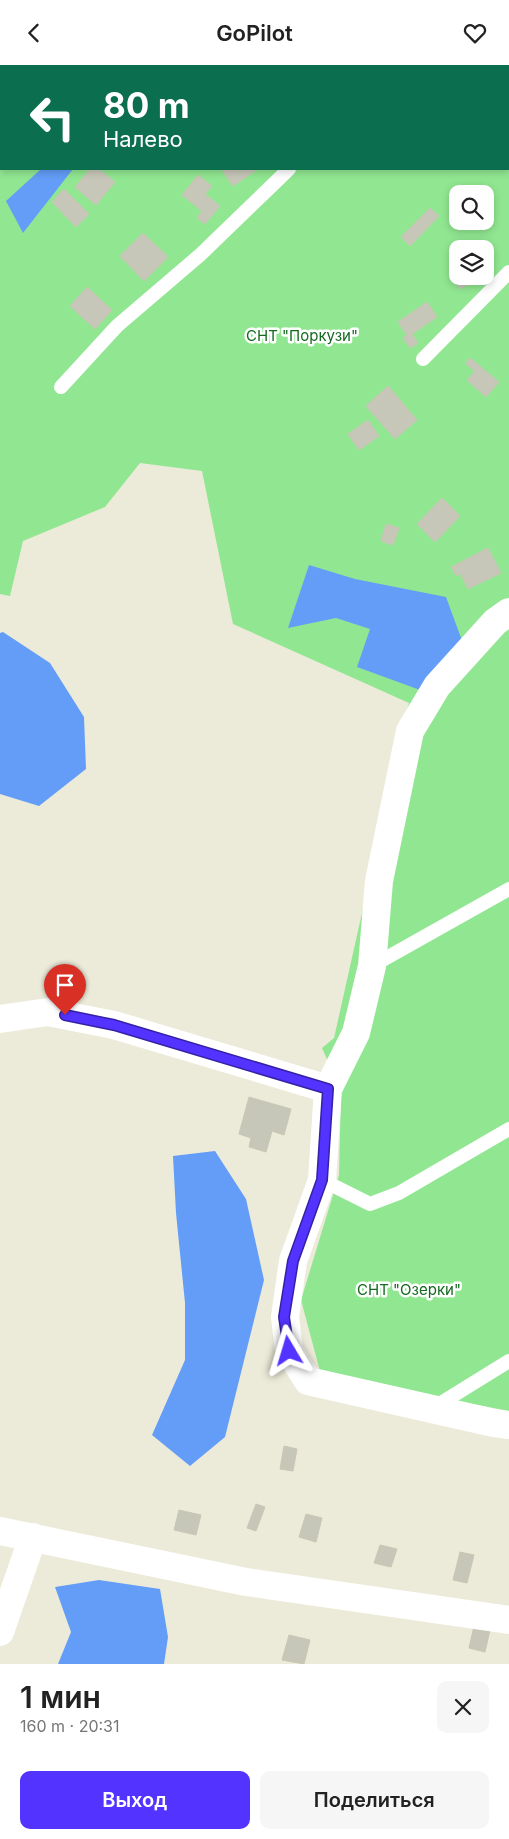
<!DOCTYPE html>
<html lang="ru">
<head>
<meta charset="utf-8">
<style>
  :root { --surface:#fff; --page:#f6f6f6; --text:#222; --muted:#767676; --accent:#5333ff }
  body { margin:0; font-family:Inter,sans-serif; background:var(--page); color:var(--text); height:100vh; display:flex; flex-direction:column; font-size:19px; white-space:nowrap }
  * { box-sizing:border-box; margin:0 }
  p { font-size:16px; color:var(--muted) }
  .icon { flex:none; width:28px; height:28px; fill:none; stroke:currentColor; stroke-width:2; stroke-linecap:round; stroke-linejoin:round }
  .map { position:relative; height:1599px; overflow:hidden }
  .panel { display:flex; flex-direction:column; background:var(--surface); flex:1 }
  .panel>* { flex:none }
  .hud { position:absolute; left:0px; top:0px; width:510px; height:105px; box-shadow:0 2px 8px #0003; background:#0b6e4f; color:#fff; overflow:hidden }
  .controls { position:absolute; left:449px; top:120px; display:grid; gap:10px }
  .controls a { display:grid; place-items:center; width:45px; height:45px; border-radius:10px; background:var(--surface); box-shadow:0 2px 8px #0003; font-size:25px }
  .pin { position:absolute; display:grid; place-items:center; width:42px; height:42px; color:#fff; margin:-51px -21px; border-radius:50% 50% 50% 0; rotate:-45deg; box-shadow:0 0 5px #0007 }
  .pin .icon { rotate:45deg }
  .me { position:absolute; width:55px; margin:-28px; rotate:353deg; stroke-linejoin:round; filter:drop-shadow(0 0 4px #0008) }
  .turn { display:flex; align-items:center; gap:18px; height:105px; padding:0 20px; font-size:22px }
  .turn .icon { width:65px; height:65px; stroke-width:2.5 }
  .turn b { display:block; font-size:35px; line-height:42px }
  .round { display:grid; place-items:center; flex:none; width:52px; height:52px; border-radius:10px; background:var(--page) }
  .overview { display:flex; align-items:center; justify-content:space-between; height:85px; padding:0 20px }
  h1 { font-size:30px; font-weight:600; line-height:38px }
  .cta { display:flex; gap:10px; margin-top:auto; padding:10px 20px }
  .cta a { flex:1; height:58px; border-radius:10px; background:var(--accent); color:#fff; font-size:20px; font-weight:600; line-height:58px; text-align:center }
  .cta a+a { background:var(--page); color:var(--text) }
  header { display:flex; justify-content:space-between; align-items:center; height:65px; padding:0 20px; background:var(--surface); font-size:22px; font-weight:600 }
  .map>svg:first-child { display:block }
</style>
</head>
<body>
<header><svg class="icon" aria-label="back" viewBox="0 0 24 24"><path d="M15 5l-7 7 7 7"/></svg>GoPilot<svg class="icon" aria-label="heart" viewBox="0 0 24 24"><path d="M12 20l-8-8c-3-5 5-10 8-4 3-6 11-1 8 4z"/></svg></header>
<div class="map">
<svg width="509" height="1599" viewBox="0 0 509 1599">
  <rect width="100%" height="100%" fill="#ecebd9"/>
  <path fill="#91e791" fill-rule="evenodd" d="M0,0H509V1346L321,1310L301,1235L339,1110L341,1026L322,983L334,973L409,638L233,559L202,406L140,398L105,442L23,476L10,531L0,529ZM1,1H509V104H1ZM458,129H485V156H458ZM458,184H485V211H458Z"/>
  <path fill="#639df7" d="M41,104H73L23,168L6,136Z
    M309,500L355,514L446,532L464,581L420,625L357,602L370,564L336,553L288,563Z
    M3,567L50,598L84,652L86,704L39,741L0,729V568Z
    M215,1086L246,1134L264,1215L225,1372L190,1401L152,1370L185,1295V1238L176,1148L173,1091Z
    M99,1515L160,1524L168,1572L164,1599H58L71,1567L55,1522Z"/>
  <path fill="#c7c7b9" stroke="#c8c7b3" d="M90,104H99L115,117L96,140L75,122Z
    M221,104H258L233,121Z
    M198,110L212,121L205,129L220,141L205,159L197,153L202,146L182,130Z
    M64,124L89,149L76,162L52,137Z
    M430,143L439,151L410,181L401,172Z
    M143,168L168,192L144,216L120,191Z
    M458,200V211L481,212L460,224L449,205Z
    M87,222L112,245L95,264L70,241Z
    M427,237L437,252L412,269L418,278L410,283L403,273L407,270L398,257Z
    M470,293L499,317L486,332L467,315L475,306L465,298Z
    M388,321L417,355L395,374L366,341Z
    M368,355L379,371L359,385L348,369Z
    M442,433L460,451L435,477L417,459Z
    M386,459L399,463L393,480L381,476Z
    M488,483L501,508L468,524L460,508L456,511L451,502Z
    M249,1032L291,1044L284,1070L272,1066L266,1087L249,1082L251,1073L239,1069Z
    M284,1381L297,1384L293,1406L280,1404Z
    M256,1439L265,1442L256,1466L247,1463Z
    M179,1445L201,1450L196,1470L174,1465Z
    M306,1449L322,1453L316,1477L299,1472Z
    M380,1480L397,1484L391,1502L374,1498Z
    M460,1487L474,1490L467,1518L453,1515Z
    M474,1561L490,1565L485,1587L469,1583Z
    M289,1570L310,1575L304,1599L282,1595Z"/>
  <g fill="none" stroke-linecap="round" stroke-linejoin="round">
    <path stroke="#fff" stroke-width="14" d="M413,1V0
      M423,294L509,207
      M61,322L117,261L200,190L289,104
      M372,901L509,824
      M322,1115L370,1139L399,1128L509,1064
      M433,1343L509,1296"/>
    <path stroke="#fff" stroke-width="28" d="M509,547L495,557L437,621L410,666L379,816L372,901L356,968L328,1024L322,1115L293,1196L285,1252L289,1286L308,1316L494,1358L509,1360
      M0,954L48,947L114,960L328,1024
      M0,1466L246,1517L509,1555
      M0,1567L33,1472"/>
  </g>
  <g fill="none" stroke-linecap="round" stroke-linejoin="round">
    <defs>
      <path id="route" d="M65,950L114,960L328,1024L322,1115L293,1196L284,1252L289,1286"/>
    </defs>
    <use href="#route" stroke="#3621a6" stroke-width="12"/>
    <use href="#route" stroke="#5333ff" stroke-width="9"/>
  </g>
  <g text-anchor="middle" stroke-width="5" stroke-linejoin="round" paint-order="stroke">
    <g font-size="15" fill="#146a20" stroke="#fff">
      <text x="302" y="276">СНТ "Поркузи"</text>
      <text x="409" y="1230">СНТ "Озерки"</text>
    </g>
  </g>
</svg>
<div class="controls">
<a><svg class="icon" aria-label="search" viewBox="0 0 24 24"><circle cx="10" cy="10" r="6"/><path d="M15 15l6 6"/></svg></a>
<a><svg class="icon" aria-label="layers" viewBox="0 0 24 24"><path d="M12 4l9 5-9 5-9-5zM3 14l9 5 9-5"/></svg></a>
</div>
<div class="pin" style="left:65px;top:950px;background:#d93025"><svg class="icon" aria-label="arrive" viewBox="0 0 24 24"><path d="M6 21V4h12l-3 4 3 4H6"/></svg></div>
<svg class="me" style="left:289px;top:1286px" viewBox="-20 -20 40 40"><path d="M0-17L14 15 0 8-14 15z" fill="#5333ff" stroke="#fff" stroke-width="4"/></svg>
<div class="hud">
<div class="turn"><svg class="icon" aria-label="left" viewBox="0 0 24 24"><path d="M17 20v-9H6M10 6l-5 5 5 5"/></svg><div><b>80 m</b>Налево</div></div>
</div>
</div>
<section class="panel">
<div class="overview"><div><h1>1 мин</h1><p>160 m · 20:31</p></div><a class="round"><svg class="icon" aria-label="close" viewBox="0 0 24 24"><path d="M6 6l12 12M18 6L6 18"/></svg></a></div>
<div class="cta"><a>Выход</a><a>Поделиться</a></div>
</section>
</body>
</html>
